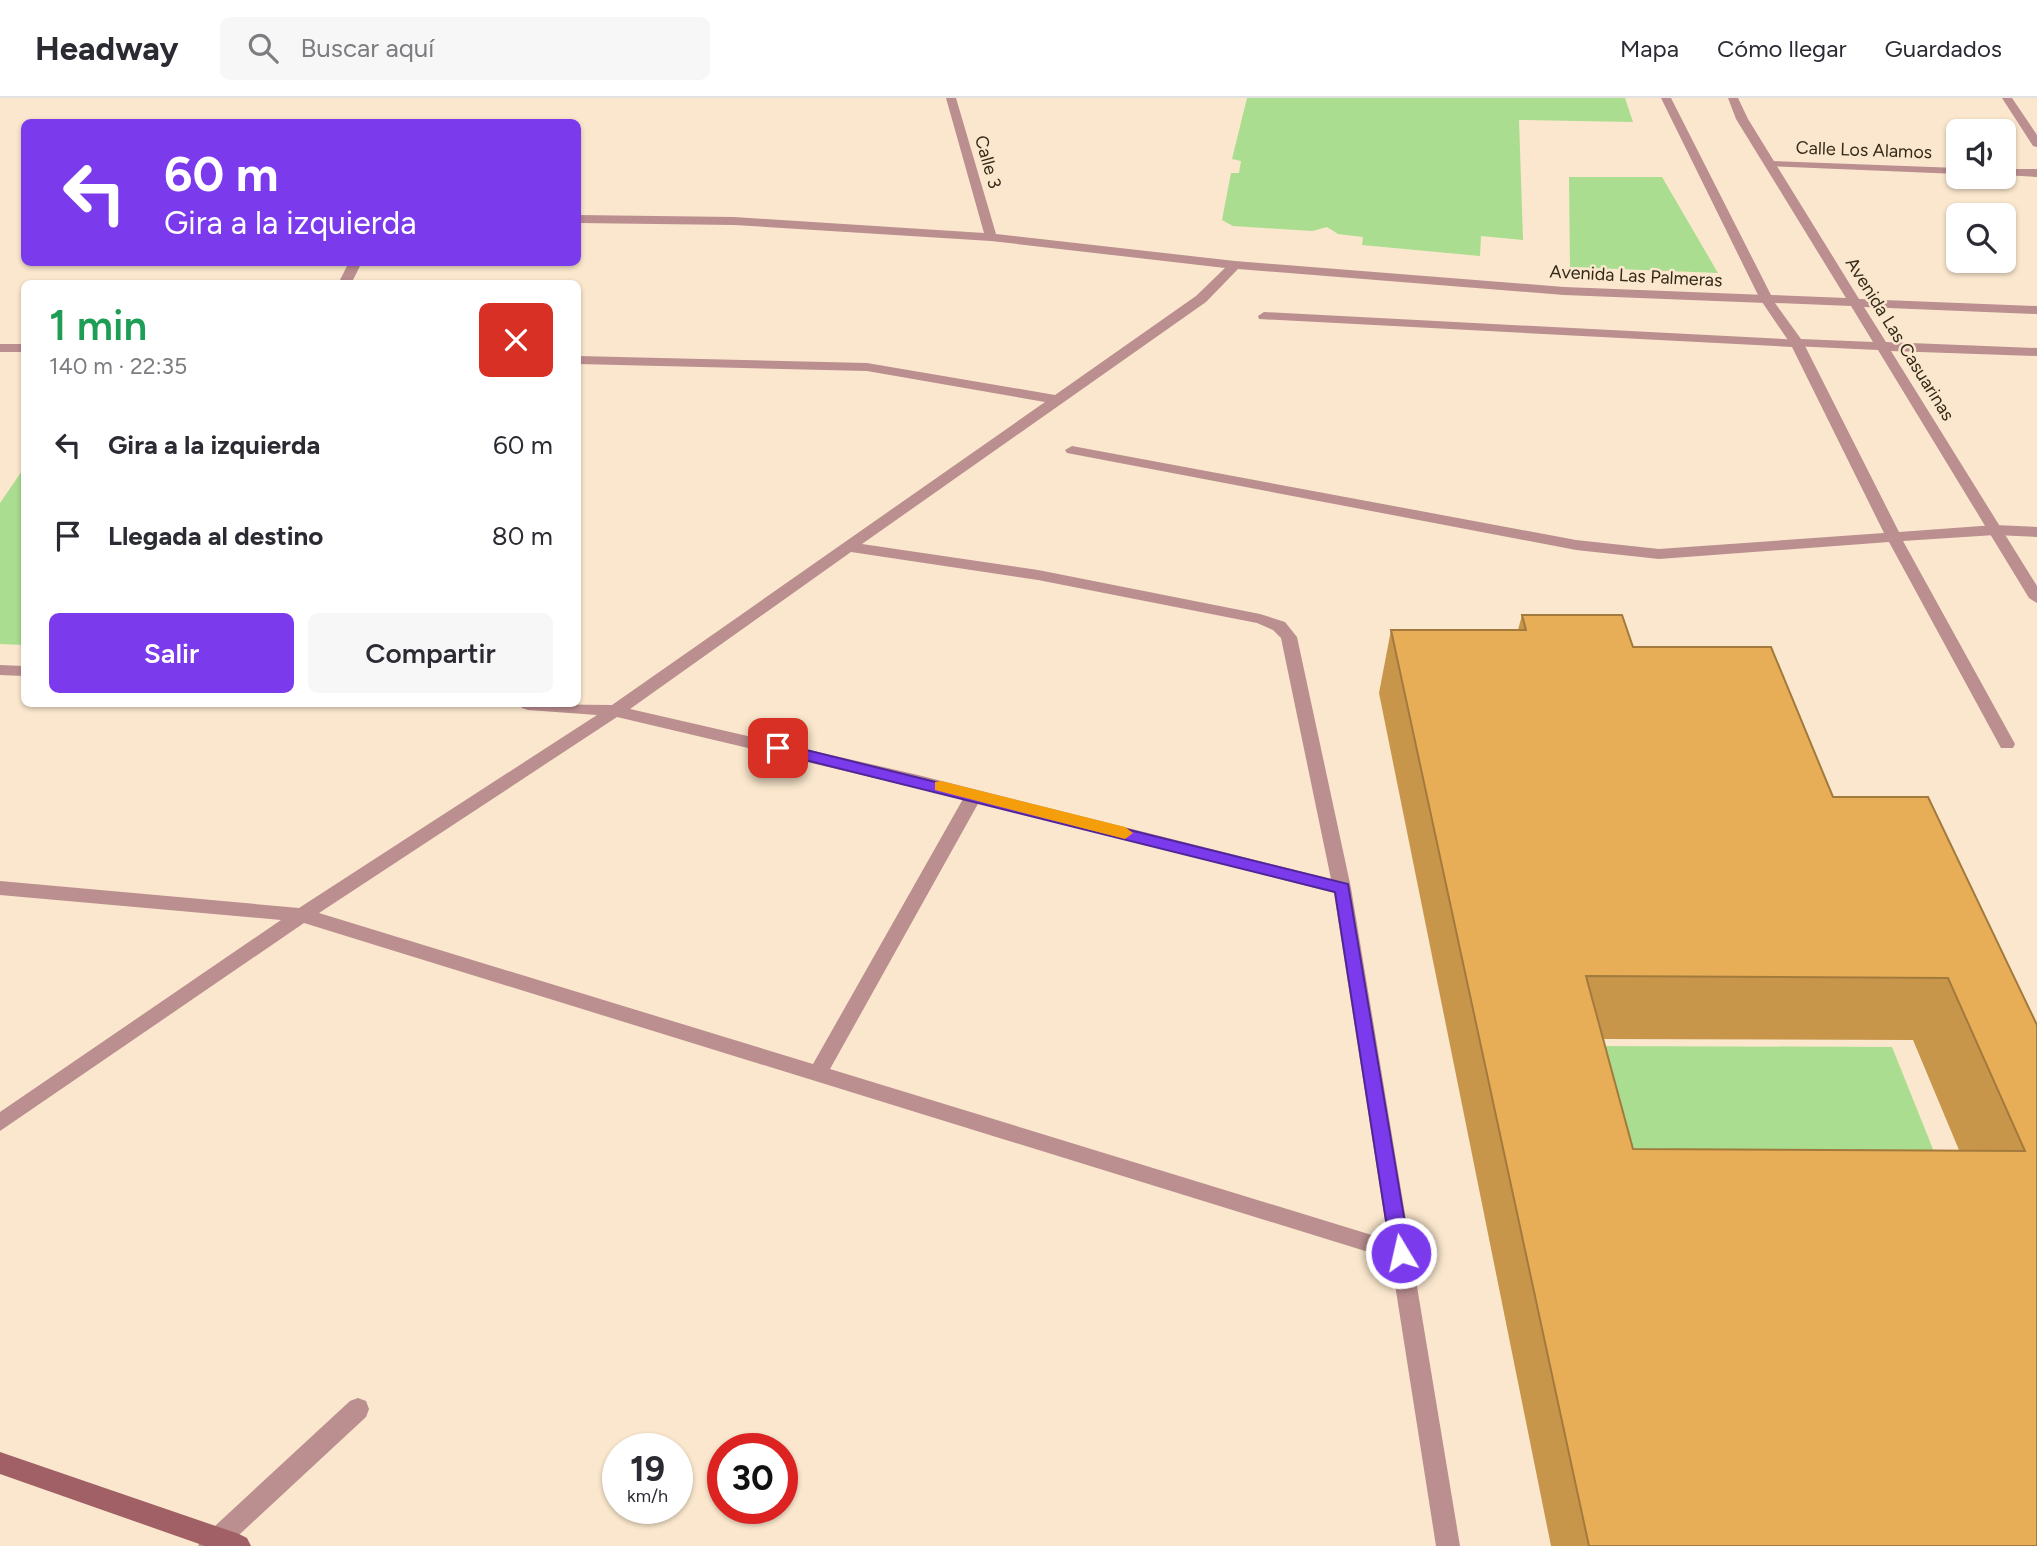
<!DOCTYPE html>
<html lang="es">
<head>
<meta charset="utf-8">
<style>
  :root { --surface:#fff; --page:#f7f7f7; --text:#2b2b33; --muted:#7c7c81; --line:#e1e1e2; --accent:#7c3aed }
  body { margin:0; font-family:Figtree,sans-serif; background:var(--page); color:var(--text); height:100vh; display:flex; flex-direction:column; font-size:26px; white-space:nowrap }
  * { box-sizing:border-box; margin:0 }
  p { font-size:23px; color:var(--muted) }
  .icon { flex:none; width:38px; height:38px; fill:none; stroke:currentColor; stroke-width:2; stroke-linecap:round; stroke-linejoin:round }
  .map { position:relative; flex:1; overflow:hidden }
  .sheet { position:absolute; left:21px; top:182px; width:560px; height:427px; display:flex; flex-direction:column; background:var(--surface); border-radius:10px; box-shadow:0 2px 5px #0004 }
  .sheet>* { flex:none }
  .guide { position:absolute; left:21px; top:21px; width:560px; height:147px; border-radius:10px; box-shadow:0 2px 5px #0004; background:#7c3aed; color:#fff; overflow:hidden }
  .controls { position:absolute; left:1946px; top:21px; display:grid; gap:14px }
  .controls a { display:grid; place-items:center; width:70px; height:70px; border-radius:10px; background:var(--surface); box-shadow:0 2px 5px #0004; font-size:35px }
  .speed { position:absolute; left:602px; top:1335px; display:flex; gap:14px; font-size:35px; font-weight:700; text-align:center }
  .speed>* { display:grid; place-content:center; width:91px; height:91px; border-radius:50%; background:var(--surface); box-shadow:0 2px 5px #0004; line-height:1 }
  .speed small { font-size:18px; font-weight:400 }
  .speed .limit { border:10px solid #d22; background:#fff; color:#111 }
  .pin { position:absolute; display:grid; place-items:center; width:60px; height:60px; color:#fff; margin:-30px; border-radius:14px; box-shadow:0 4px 10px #0006 }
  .me { position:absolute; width:77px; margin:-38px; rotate:351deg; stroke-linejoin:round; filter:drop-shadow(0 0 5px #0008) }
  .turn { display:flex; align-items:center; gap:24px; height:147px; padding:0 28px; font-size:32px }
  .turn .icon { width:91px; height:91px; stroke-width:2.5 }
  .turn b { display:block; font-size:49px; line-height:60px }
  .round { display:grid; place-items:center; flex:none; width:74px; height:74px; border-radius:10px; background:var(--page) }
  .headline { display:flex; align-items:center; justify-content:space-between; height:119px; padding:0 28px }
  h1 { font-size:42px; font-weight:600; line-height:52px; color:#1e9e55 }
  .cta { display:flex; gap:14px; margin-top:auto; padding:14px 28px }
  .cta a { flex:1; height:80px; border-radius:10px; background:var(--accent); color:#fff; font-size:28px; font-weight:600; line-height:80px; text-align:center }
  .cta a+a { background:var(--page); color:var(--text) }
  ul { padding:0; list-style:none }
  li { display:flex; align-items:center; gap:21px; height:91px; padding:0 28px }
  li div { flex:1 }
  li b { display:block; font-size:26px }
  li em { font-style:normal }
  header { display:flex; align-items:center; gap:42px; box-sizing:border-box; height:98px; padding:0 35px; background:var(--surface); border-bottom:2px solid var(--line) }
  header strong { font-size:33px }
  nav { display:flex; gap:38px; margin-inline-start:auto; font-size:24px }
  .search { width:490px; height:63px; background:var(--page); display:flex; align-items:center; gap:18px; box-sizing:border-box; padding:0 24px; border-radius:10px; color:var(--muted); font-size:26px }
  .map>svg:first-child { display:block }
</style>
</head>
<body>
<header>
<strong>Headway</strong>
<div class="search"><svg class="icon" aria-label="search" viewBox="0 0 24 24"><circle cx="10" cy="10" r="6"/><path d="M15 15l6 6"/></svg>Buscar aquí</div>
<nav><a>Mapa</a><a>Cómo llegar</a><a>Guardados</a></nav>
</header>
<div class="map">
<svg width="2037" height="1448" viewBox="0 0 2037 1448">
  <rect width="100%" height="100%" fill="#fae7cd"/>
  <path fill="#aadd8f" d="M1247,0H1625L1633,24L1519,22L1523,142L1481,138L1480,158L1362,147L1363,139L1338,136L1327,129L1312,133L1233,128L1222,122L1231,75H1239L1241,63L1232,61Z
    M1569,79H1662L1718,175L1570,169Z
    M24,370V547L0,546V405Z
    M1589,948L1892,949L1955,1106L1631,1105Z"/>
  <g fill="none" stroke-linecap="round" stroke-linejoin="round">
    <path fill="#bb8e90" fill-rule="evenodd" d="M946,0H956L996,136L1235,163L1564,189L1766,197L1772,201L1766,205L1564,197L1238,171L1206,204L862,446L1038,472L1260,516L1285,524L1297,539L1351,790L1460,1448H1436L1391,1161L304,825L0,1033V1014L281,822L0,797V783L299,810L597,617L528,612L522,610L520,606L612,607L1045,304L867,273L578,266V258L867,265L1055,297L1196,198L1225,170L991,143L734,127L578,125V117L734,119L984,135ZM851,454L1038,482L1257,525L1273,532L1281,540L1331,781L914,676L630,611ZM617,619L963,701L813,966L319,815ZM979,704L1334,795L1388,1142L830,971Z
      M2002,0H2012L2037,37V49L2033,48Z
      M1770,63L1958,70V76L1766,68L1764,66Z
      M2004,71H2037V79L2004,77Z
      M349,164H362L351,186H338Z
      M1264,214L1802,242L1899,434L1995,427L2037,429V439L1995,437L1903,443L2015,646L2013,650H2001L1889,444L1659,461L1576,452L1067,355L1065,352L1072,348L1576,442L1659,451L1884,435L1792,249L1259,221L1258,218Z
      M0,246H24V254H0Z
      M0,567L24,568V578L0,577Z
      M358,1300L366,1303L369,1311L366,1319L227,1448H198L202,1440L350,1303Z"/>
    <path fill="#bb8e90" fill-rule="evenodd" d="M1661,0H1671L1771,197L1846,200L1736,21L1728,0H1738L1748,21L1859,201L2037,208V216L1864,209L1886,244L2037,250V258L1891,253L2037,488V505L2029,500L1878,252L1792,248L1760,201ZM1775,205L1851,208L1873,244L1801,241Z"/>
    <path fill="#a16065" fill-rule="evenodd" d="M0,1354L239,1436L247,1440L251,1448H205L0,1376Z"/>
  </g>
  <path fill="#c8964b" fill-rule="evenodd" d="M1522,517L1633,549L1833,699L2037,927V1448H1551L1379,595L1391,532H1518ZM1603,941L1913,942L1959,1052L1633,1051Z"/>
  <path fill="#e8ae57" stroke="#a27a3d" stroke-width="2" fill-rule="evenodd" d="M1522,517H1622L1633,549H1771L1833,699H1928L2037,927V1448H1589L1391,532H1526ZM1586,878L1948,880L2025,1053L1633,1051Z"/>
  <path fill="#7c3aed" stroke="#51269a" stroke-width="2" d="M778,645L1348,786L1410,1155L1408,1161L1401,1164L1394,1161L1391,1155L1335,794L773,654V647Z"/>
  <path fill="#f59e0b" d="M941,683L1125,729L1133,735L1125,741L935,692V684Z"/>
  <g text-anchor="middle" stroke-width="5" stroke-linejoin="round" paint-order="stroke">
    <g font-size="18" fill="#352918" stroke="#fae7cd">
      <text transform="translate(1864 52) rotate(2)" y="6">Calle Los Alamos</text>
      <text transform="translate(988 64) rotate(74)" y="6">Calle 3</text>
      <text transform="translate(1636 178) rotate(3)" y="6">Avenida Las Palmeras</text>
      <text transform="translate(1900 241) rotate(58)" y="6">Avenida Las Casuarinas</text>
    </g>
  </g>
</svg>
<div class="controls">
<a><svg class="icon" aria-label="sound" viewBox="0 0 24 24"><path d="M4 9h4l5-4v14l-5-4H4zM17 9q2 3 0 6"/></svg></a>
<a><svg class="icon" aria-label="search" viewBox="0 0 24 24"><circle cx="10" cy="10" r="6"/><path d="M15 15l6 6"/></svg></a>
</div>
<div class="speed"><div>19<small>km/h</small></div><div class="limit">30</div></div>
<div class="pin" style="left:778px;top:650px;background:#d93025"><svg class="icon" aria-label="arrive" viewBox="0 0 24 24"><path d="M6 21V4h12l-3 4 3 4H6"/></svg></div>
<svg class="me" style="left:1401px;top:1155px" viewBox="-20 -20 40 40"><circle r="17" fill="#7c3aed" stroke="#fff" stroke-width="3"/><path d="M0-11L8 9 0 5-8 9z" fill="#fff"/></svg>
<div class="guide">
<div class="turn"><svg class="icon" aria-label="left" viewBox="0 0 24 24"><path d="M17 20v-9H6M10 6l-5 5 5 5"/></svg><div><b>60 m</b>Gira a la izquierda</div></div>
</div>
<section class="sheet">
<div class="headline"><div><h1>1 min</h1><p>140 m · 22:35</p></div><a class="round" style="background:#d93025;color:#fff"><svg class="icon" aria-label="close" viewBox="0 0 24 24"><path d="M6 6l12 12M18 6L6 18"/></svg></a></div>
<ul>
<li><svg class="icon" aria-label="left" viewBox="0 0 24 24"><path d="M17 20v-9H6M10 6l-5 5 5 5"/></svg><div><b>Gira a la izquierda</b></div><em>60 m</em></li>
<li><svg class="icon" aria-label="arrive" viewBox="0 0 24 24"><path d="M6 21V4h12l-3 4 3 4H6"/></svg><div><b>Llegada al destino</b></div><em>80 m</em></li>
</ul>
<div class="cta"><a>Salir</a><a>Compartir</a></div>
</section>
</div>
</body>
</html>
